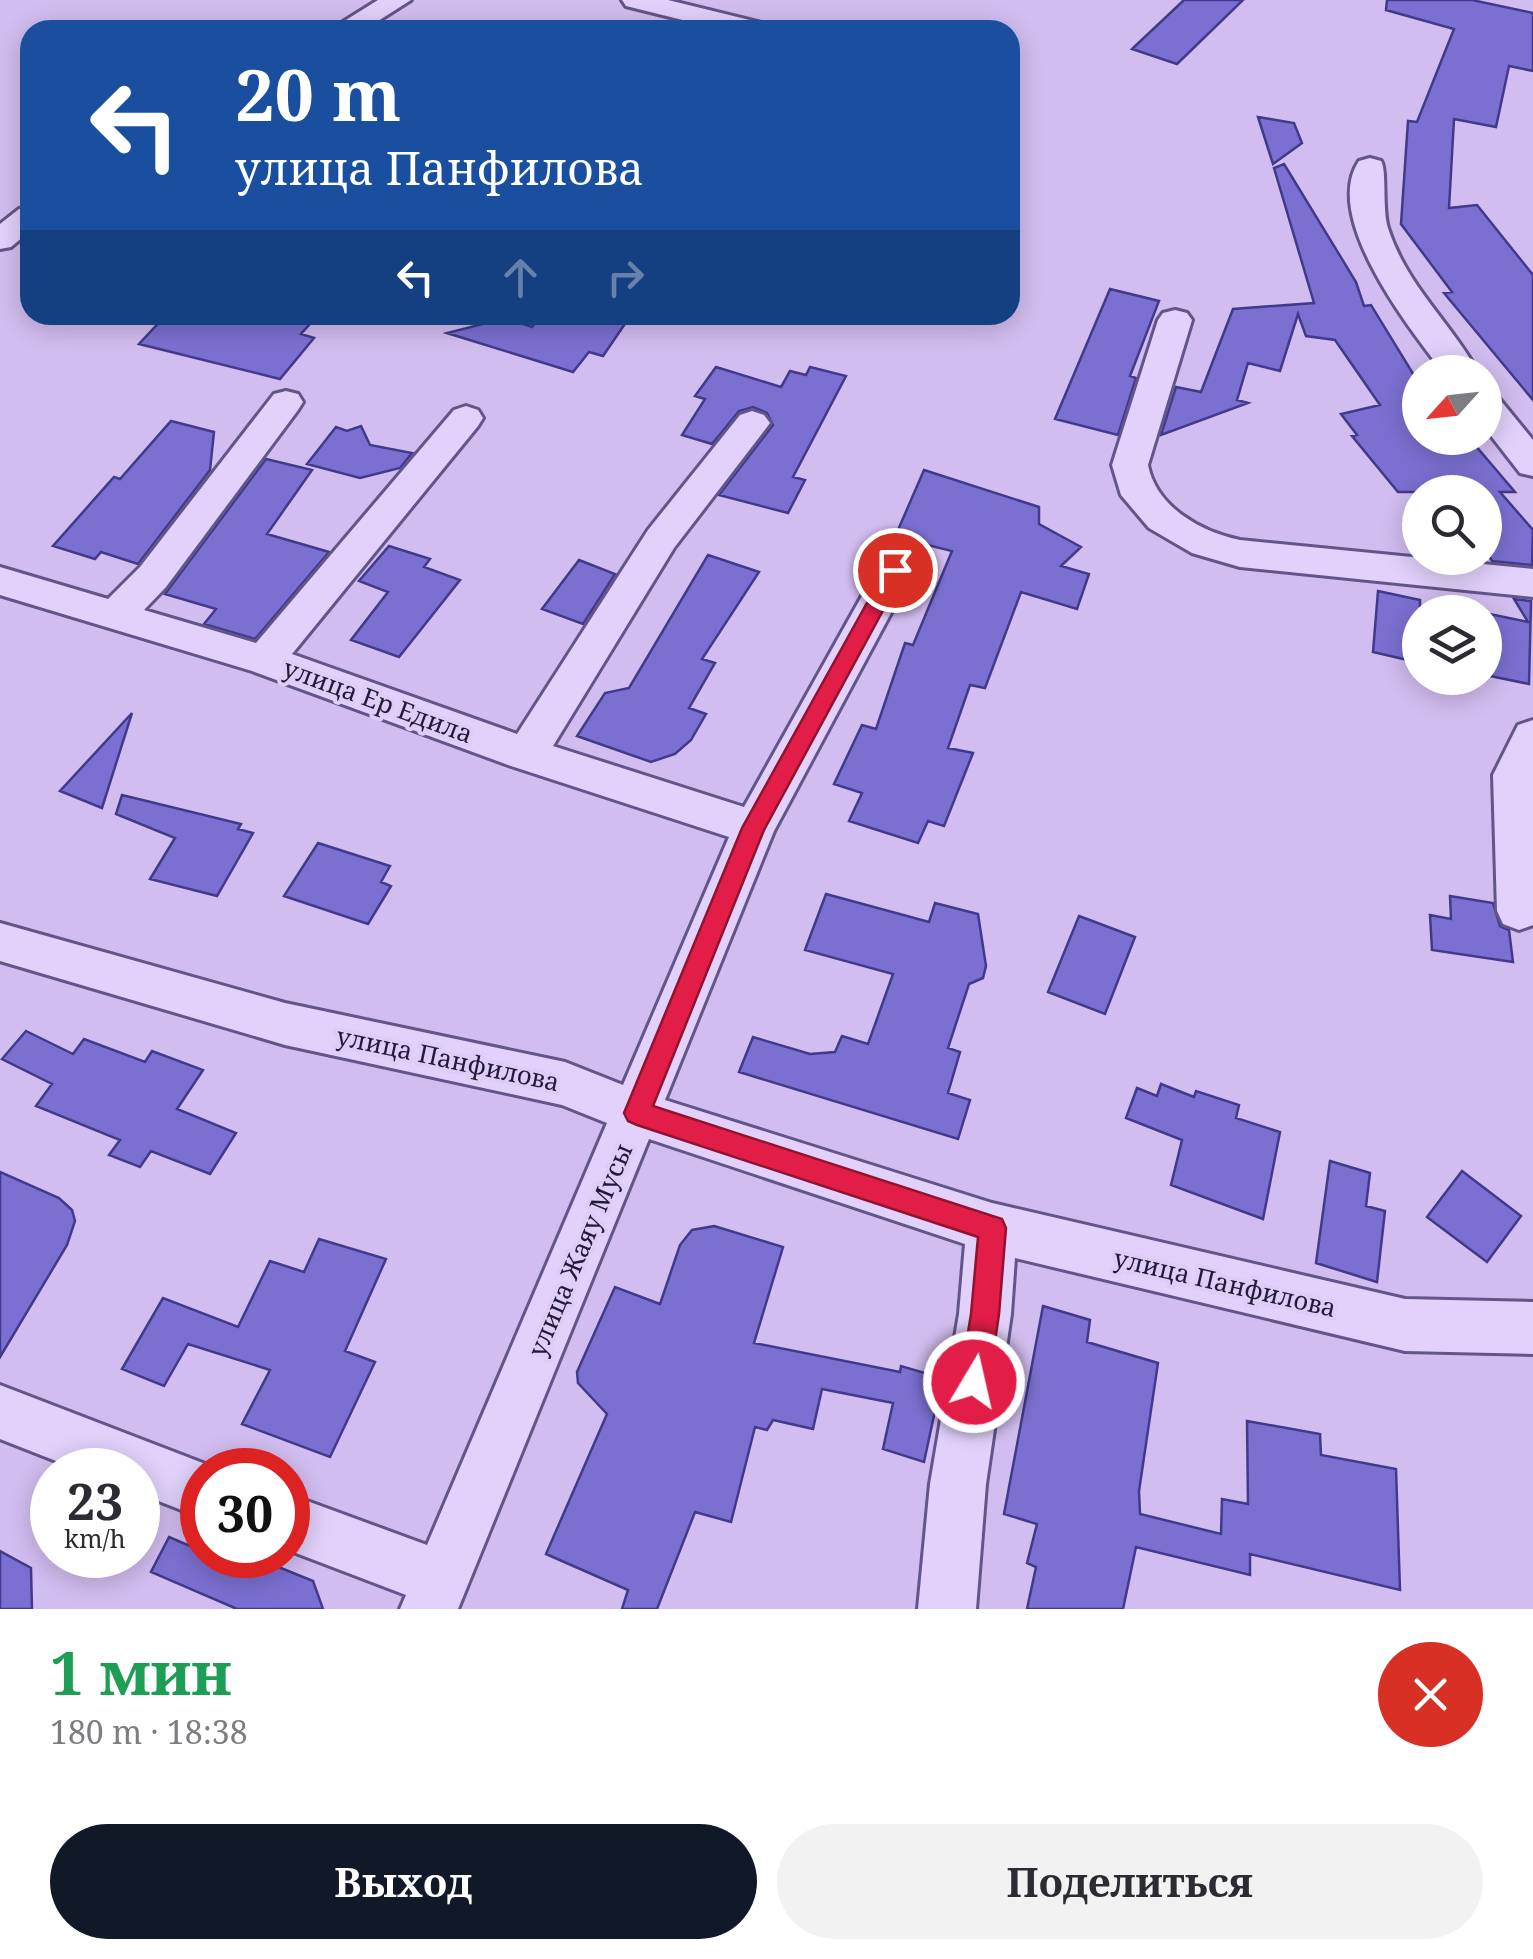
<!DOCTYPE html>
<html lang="ru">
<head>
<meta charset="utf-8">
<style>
  :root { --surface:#fff; --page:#f2f2f3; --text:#2b2b33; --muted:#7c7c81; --accent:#111827 }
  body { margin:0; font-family:"Noto Serif",serif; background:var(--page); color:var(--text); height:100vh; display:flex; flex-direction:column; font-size:38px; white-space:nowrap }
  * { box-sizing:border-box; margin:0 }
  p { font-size:32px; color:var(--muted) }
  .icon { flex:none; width:55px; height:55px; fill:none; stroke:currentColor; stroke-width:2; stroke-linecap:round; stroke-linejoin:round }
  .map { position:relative; height:1609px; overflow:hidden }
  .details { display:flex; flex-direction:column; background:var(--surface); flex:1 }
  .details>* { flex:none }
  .top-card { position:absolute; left:20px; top:20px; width:1000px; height:305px; border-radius:30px; box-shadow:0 5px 25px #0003; background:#1a4fa0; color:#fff; overflow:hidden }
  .needle { width:65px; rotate:243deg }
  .controls { position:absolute; left:1402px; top:355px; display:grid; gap:20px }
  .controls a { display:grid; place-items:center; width:100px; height:100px; border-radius:50%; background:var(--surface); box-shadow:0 5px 25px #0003; font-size:50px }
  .speed { position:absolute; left:30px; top:1448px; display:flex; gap:20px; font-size:50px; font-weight:700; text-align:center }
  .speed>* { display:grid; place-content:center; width:130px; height:130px; border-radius:50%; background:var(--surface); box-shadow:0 5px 25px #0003; line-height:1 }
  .speed small { font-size:25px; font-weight:400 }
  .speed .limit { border:15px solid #d22; background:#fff; color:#111 }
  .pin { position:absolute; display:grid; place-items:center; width:85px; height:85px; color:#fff; margin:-42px; border:5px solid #fff; border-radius:50%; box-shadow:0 2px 10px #0007 }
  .me { position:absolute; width:110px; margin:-55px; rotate:9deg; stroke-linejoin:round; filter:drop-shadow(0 0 8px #0008) }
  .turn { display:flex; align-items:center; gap:35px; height:210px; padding:0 50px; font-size:45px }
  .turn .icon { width:130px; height:130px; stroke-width:2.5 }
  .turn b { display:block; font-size:70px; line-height:85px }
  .lanes { display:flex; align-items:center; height:95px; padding:0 50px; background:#0003; justify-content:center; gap:50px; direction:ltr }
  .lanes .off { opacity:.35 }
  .round { display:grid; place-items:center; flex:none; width:105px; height:105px; border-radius:52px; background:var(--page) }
  .headline { display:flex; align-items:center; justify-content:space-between; height:170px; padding:0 50px }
  h1 { font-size:60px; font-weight:700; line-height:75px; color:#1e9e55 }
  .button { display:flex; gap:20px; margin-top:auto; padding:20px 50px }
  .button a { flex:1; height:115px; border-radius:60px; background:var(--accent); color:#fff; font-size:40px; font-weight:700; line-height:115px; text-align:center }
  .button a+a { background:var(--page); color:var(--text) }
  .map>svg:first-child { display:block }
</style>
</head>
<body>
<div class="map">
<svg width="1533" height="1609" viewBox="0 0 1533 1609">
  <rect width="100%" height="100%" fill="#d2bdf0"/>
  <path fill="#7b70d1" stroke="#413a8a" stroke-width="2.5" d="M1184,0H1243L1177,64L1132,49Z
    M1387,0H1472L1533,13V71L1509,66L1496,127L1454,119L1449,208L1477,205L1533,275V400L1444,293L1452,292L1401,224L1408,121L1417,122L1454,29L1386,10Z
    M1258,117L1294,123L1302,143L1273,164Z
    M1284,164L1356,282L1364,306L1371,305L1420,385V438H1469L1515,492H1500L1533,530L1532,565L1492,561L1485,548V492H1398L1352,436L1357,435L1341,414L1380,405L1335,340L1306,336L1298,314L1280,371L1248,363L1237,400L1248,403L1161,435L1176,387L1201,392L1233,309L1314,303L1274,168Z
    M1110,289L1159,301L1130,376L1136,378L1118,435L1055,419Z
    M166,315H318L301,334L314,338L280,379L139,344Z
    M541,315H631L603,356L589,352L573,372L447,333L506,318L532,327Z
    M716,367L781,387L790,371L806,375L810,367L846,376L793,477L805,480L788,513L719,495L773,425L767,413L753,407L739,411L712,444L682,435L705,399L695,396Z
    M171,421L214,432L210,470L138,564L101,552L95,559L53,546L114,477L120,479Z
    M361,426L370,445L412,453L400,468L360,478L307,464L336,427L347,431Z
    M266,459L312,470L267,534L329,552L255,639L204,624L216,609L165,594Z
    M924,470L1039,507V524L1081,547L1061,566L1089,574L1077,609L1021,592L985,688L970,685L948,748L973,753L944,826L928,821L918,843L849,821L862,793L834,784L862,725L876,729L905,643L913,645L952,551L895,537Z
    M389,546L430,559L424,567L460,580L399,657L351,640L388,592L359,581Z
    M708,555L759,572L702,659L715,663L689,708L706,714L691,740L675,754L651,762L577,736L605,693L629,688Z
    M579,560L615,574L583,624L542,609Z
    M1378,591L1420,600V663L1373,652Z
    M1514,599L1531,601L1529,684L1485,675V613L1528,622Z
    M132,713L102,808L60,791Z
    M122,795L241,824L238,829L253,833L217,896L150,879L175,838L116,814Z
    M318,843L390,866L381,882L391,886L368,924L284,896Z
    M826,894L929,922L935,903L978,914L986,966L983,978L969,984L948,1048L960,1052L948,1093L970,1100L958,1139L739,1072L753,1037L810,1054L835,1052L842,1036L868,1044L893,974L805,950Z
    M1450,896L1493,903L1500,926L1509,930L1513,962L1432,950L1430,915L1451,919Z
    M1079,916L1135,937L1105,1014L1048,992Z
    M26,1031L73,1054L84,1039L145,1062L152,1051L203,1070L177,1109L236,1133L210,1174L151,1151L140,1167L109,1155L120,1140L36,1106L52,1084L2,1059Z
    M1161,1084L1194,1097L1196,1091L1239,1105L1236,1118L1280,1132L1263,1219L1171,1185L1182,1140L1126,1118L1137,1088L1157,1096Z
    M1330,1161L1370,1173L1366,1206L1385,1211L1377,1282L1316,1263Z
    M1462,1171L1521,1216L1487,1262L1427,1217Z
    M0,1172L59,1198L72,1210L75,1221L67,1245L0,1357Z
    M714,1226L783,1247L754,1343L900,1372L901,1366L942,1378L924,1462L883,1449L893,1403L822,1389L813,1429L773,1420L767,1430L755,1427L731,1522L695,1512L657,1609H622L628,1590L546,1554L607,1414L578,1383L577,1372L615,1287L660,1304L680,1245L692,1230Z
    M319,1239L386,1259L345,1351L375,1362L330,1457L242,1424L270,1370L188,1344L164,1386L122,1369L163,1298L238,1327L270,1261L304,1272Z
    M1043,1306L1090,1320L1087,1342L1158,1363L1139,1491L1140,1514L1221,1534L1222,1499L1248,1504L1247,1421L1320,1434L1321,1455L1396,1469L1400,1590L1250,1554V1575L1136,1547L1123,1609H1027L1036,1567L1027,1563L1037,1524L1004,1514Z
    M169,1537L202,1551V1555H249L313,1581L323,1609H237L151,1572Z
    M0,1551L31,1568L32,1609H0Z"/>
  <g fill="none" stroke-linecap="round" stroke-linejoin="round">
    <defs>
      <path id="minor" d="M378,0H411L364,30H330Z
        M622,0H668L766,24L770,30H723L626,6Z
        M1370,158L1381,161C1387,170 1382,209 1388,228C1406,285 1451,323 1478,372H1443C1410,329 1321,217 1359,161Z
        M30,207V231L11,247L0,249V224L19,209Z
        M1175,310L1187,313L1192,320L1148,465C1156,507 1201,532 1240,540L1533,569V597L1240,567L1192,553L1149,528L1121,495L1112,465L1158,320L1163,313Z
        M286,391L298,394L303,402L298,410L166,587L144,610L256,643L454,410L466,406L478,410L483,418L478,426L292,654L517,734L648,530L740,415L752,411L764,415L770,423L764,431L674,548L553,746L744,807L882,560L895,556L908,560L914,570L774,831L665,1100L992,1203L1405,1299L1533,1302V1354L1405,1351L1015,1258L1011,1314L986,1484L976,1609H918L930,1484L959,1314L965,1244L649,1139L458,1609H400L406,1595L288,1550V1494L427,1545L607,1123L562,1105L285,1045L0,961V923L285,1003L565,1062L623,1085L729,837L511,766L252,671L0,595V567L108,599L140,567L274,394Z
        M1485,393L1497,396L1533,440V476L1520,473L1485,428Z
        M1533,720V925L1519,930L1503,924L1497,911L1493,775L1518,725Z
        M0,1385L221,1470H202V1518L138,1493V1470H79L0,1439Z"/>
    </defs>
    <use href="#minor" stroke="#615589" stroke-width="6"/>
    <use href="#minor" fill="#e1d1fb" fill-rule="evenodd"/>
  </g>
  <path fill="#e11d48" stroke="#92132f" stroke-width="2.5" d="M895,563L905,570L764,830L653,1106L1002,1219L1006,1228L999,1314L989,1382L984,1393L974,1397L964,1393L960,1382L971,1314L978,1237L637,1125L628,1121L624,1113L742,828L888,565Z"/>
  <g text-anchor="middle" stroke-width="8" stroke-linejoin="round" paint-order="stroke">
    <g font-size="25" fill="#201b37" stroke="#decdf7">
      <text transform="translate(378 701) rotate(20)" y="9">улица Ер Едила</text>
      <text transform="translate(448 1059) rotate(12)" y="9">улица Панфилова</text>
      <text transform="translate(580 1250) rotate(-67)" y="9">улица Жаяу Мусы</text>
      <text transform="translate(1225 1283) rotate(13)" y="9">улица Панфилова</text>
    </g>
  </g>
</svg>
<div class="controls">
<a><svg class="needle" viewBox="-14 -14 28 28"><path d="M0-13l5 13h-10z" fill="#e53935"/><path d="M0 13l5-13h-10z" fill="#7c7c81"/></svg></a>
<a><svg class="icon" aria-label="search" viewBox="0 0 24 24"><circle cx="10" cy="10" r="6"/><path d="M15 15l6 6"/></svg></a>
<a><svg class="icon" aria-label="layers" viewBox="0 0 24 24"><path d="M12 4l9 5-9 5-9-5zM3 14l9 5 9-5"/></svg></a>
</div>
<div class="speed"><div>23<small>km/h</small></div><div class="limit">30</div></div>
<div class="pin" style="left:895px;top:570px;background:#d93025"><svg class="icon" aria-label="arrive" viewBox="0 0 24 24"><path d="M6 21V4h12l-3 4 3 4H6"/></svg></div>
<svg class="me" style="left:974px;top:1382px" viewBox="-20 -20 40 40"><circle r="17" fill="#e11d48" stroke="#fff" stroke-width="3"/><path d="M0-11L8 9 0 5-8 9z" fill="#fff"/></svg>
<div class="top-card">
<div class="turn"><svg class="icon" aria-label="left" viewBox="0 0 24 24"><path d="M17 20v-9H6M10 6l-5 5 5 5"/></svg><div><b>20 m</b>улица Панфилова</div></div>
<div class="lanes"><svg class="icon" aria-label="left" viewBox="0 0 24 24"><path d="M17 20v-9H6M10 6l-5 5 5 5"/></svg><svg class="icon off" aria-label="ahead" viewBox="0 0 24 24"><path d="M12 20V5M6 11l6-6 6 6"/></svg><svg class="icon off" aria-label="right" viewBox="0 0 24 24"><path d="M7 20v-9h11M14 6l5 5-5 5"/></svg></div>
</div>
</div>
<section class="details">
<div class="headline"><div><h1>1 мин</h1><p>180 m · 18:38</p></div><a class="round" style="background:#d93025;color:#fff"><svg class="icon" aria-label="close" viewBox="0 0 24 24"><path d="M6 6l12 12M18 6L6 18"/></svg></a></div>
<div class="button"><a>Выход</a><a>Поделиться</a></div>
</section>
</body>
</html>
